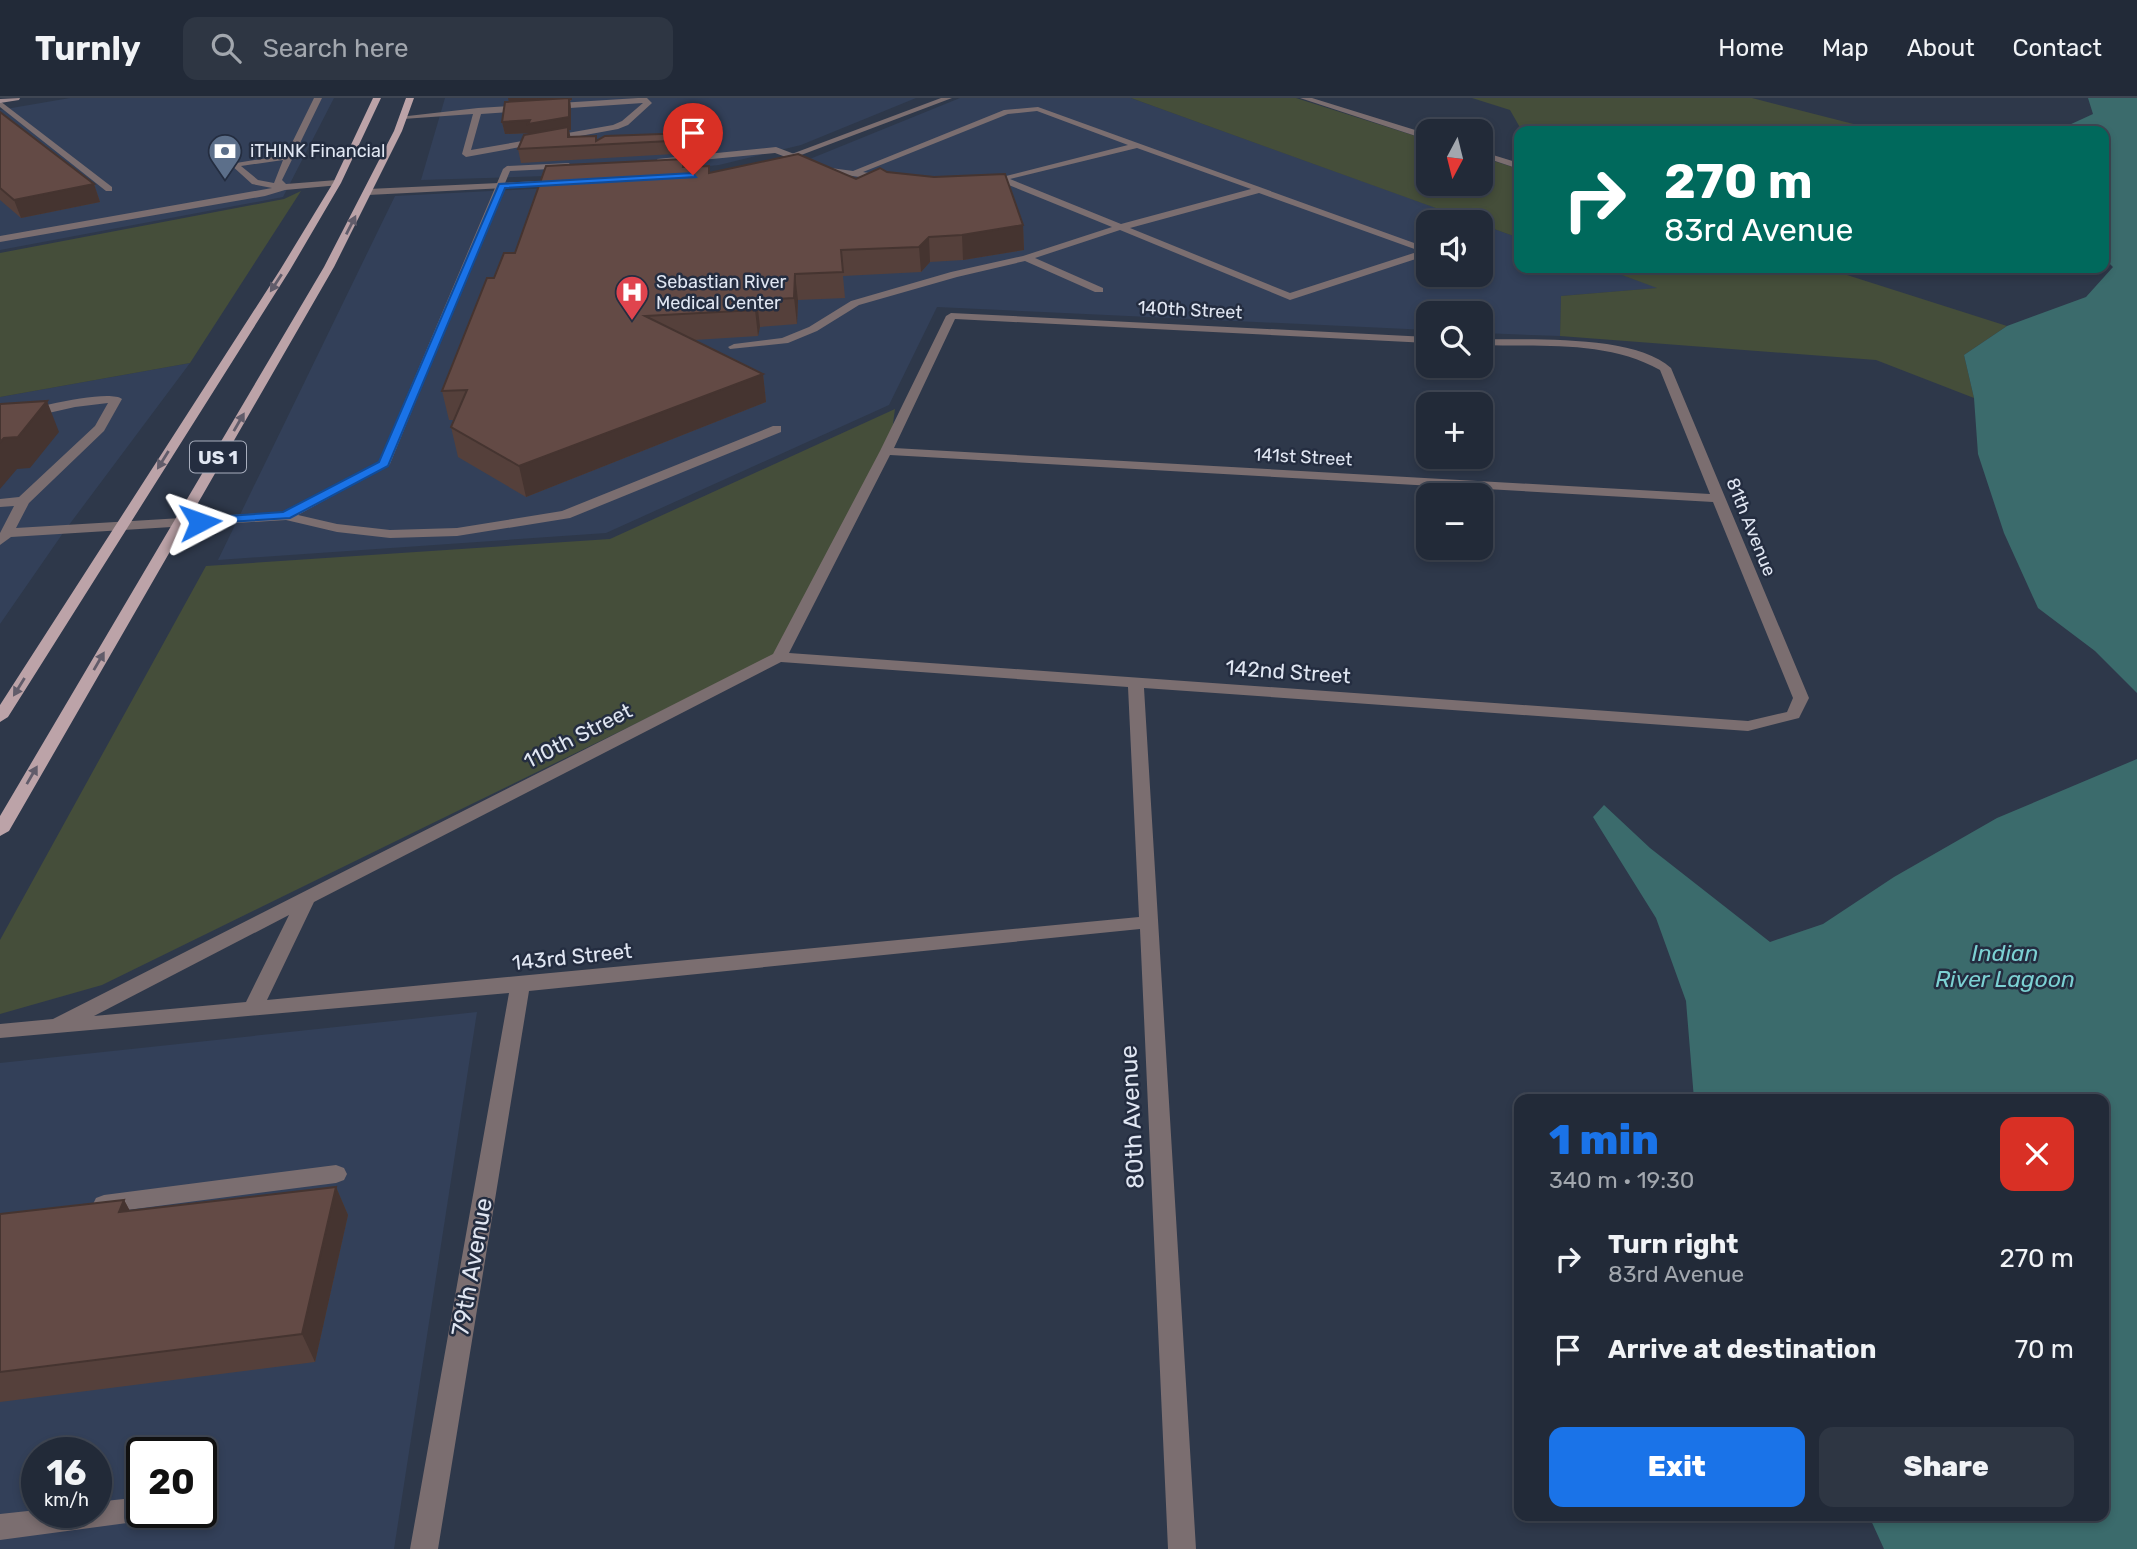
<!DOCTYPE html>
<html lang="en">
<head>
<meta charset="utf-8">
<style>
  :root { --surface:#222a38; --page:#2e3643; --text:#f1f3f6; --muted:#a2a7ae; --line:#3f4653; --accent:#1a73e8 }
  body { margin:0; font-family:Rubik,sans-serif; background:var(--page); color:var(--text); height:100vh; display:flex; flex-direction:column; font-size:26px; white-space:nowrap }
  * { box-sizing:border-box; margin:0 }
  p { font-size:23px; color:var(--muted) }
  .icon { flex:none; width:38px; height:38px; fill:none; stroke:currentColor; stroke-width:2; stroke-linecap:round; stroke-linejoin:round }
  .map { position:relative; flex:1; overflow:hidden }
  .panel { position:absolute; left:1514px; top:996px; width:595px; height:427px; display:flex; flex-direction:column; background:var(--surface); border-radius:14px; box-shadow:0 4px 10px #0003,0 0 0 2px var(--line) }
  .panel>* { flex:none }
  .banner { position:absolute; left:1514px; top:28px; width:595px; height:147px; border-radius:14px; box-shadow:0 4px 10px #0003,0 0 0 2px var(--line); background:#00695c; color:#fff; overflow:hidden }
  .needle { width:46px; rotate:187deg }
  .fabs { position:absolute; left:1416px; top:21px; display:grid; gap:14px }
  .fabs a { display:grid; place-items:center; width:77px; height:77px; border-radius:14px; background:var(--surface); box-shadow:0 4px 10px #0003,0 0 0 2px var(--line); font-size:35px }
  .speed { position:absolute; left:21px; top:1339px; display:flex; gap:14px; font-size:35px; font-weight:700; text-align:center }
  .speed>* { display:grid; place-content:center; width:91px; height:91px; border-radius:50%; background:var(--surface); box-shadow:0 4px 10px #0003,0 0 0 2px var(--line); line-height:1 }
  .speed small { font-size:18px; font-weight:400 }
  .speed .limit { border:4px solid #111; border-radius:10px; background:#fff; color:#111 }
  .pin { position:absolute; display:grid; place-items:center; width:60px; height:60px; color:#fff; margin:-72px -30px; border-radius:50% 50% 50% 0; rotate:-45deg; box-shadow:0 0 7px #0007 }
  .pin .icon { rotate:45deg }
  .me { position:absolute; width:77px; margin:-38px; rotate:86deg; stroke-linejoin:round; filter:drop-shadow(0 0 5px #0008) }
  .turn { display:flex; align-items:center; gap:24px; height:147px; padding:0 35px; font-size:32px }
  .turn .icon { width:91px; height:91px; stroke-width:2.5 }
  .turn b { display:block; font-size:49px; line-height:60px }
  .round { display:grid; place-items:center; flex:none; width:74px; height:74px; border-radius:14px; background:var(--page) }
  .head { display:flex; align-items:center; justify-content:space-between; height:119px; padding:0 35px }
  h1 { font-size:42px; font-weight:800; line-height:52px; color:var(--accent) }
  .button { display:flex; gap:14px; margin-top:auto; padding:14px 35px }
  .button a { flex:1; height:80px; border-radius:14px; background:var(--accent); color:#fff; font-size:28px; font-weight:800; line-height:80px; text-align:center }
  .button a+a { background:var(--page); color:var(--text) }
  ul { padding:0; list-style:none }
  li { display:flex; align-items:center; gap:21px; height:91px; padding:0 35px }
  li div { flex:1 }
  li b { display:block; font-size:26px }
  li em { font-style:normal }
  header { display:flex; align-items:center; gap:42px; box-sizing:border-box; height:98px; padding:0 35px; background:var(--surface); border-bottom:2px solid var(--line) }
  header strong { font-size:33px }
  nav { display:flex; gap:38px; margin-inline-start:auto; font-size:24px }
  .search { width:490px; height:63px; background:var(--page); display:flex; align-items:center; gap:18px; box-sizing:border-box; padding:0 24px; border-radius:14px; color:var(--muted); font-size:26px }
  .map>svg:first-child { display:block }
</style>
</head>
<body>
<header>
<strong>Turnly</strong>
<div class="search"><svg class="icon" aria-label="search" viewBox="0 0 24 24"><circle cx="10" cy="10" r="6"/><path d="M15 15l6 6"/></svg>Search here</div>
<nav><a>Home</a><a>Map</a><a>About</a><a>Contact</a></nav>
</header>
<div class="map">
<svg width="2137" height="1451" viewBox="0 0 2137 1451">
  <rect width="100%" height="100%" fill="#2e384a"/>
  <path fill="#334059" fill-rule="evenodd" d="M70,0H334L283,99L0,152V12Z
    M445,0H916L801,47L719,67L638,75L421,82Z
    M960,0H1131L1476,124H1428V177H1480L1481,126L1519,140V170H1603L1659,190L1561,198L1560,238L1481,235L1480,215H1428V232L937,209L889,307L606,435L218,462L395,98L705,82L795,67Z
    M190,265L63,435L0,526V299Z
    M477,914L394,1451H0V965ZM37,1354H96V1414H37ZM142,1354H201V1414H142Z"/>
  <path fill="#454e3a" d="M1131,0H1296L1428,42V86H1480L1481,59L1519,71V140Z
    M1472,0H1752L1881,33H1522L1510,12Z
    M301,93L190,265L0,299V155L284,101Z
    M1603,170H1825L2007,228L1964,257L1974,300L1876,262L1560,238L1561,198L1657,190Z
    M895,311L892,333L786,552L102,887L0,916V842L206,468L610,441Z"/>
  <path fill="#3b6b6c" d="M2088,0H2137V595L2095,553L2038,510L2004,435L1978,356L1974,300L1964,257L2007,228L2086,199L2113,169L2104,160V33H2056L2093,16Z
    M2137,661V1451H1884L1869,1418H2104V1001H1694L1686,903L1656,820L1593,719L1604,707L1650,750L1770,844L1823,826L1894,779L1997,720Z"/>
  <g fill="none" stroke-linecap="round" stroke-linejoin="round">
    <path fill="#7b6e70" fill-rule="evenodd" d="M314,0H322L282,82L286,86L337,82L340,87L285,92L265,98L0,144V138L272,90L252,86L230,66L286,57ZM283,62L274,85L258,82L241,68Z
      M638,0H647L652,5L628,27L618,31L466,59L462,56L473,16L403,21L399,19L478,10ZM643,5L622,23L613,27L471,52L481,16Z
      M0,3L112,89V93H106L0,9Z
      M1038,9L1428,150V157L1290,202L1120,132L1035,160L1103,190V194H1095L1025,163L957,179L859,207L817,233L788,245L730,251L728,249L734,246L782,240L809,229L851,203L951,174L1023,158L1112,129L994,81L1128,47L1037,13L1008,16L863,74L889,78L886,83L826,74L775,55L660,66L657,61L776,49L831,70L853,73L1004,12ZM1137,50L1251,91L1121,126L1010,81ZM1259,95L1420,153L1290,195L1130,130Z
      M569,65L572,70L510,73L390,366L298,417L337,426L390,432L457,430L562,413L773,328H781V334L570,420L457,438L390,440L337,434L286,422L11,439L0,447V435L14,408L0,409V401L19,399L95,328L108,305L75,309L0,326V318C22,313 107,290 122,301L104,333L29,405L16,430L283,414L379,364L503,71L507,68Z
      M336,1067L344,1070L347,1076L344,1082L336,1085L104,1115L96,1112L93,1106L96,1100L104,1097Z
      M142,1399V1414H154L151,1420L142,1423L0,1442V1416L37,1412V1414H96V1404Z"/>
    <path fill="#7b6e70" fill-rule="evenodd" d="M941,0H952L780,65L773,63Z
      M1300,0H1312L1428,36V42Z
      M1480,53L1519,65V71L1480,58Z
      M562,82L565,87L368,97L363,94L368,91Z
      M1849,170H1862L1863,171L1858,174Z
      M951,215L1428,239V245L955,221L894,350L1710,396L1660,272C1607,242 1540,249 1480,247V241C1529,242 1635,236 1671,270L1809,600L1799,620L1748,633L1144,590L1196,1451H1168L1140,831L529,893L438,1451H410L509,895L0,940V926L53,921L773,556L880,353L946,218ZM890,357L1713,404L1793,600L1787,614L1748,623L789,555ZM781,564L1128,589L1139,819L267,902L314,804ZM289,817L246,904L94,918Z"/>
    <path fill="#a08c90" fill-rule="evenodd" d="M20,0L19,2L0,5V1Z"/>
    <path fill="#bca3a8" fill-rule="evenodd" d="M373,0H381L341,85L290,172L8,619L0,624V607L280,172L333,85Z
      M406,0H414L402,33L334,169L9,733L0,738V718L324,169L394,33Z"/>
  </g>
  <path fill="#55403b" d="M570,2L571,12V32H569L570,39L597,42L690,35L692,48L691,55L521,65L518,51L530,36V35L505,36L502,24L509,4L572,2Z
    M0,14L94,86L100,104L21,120L0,102Z
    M685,69L710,74L856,81L887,74L1023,127L1024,152L963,162L930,164L921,174L843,178L845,200L798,202L797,226L760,229L758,238L694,242L763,276L766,304L526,399L458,359L451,329L454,322H449L442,293L494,180L515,155Z
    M336,1089L348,1117L315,1264L0,1304V1116L124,1102L130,1113Z"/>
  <path fill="#453430" d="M508,0H572V2H570L571,12V32H569L571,42L531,39L530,35L505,36L502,24L569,19L509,5Z
    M690,35L692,48L691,55L689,42Z
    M94,86L100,104L21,120L14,102Z
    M1023,127L1024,152L963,162L962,137Z
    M929,139L930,164L921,174L919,149Z
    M795,176L798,202L797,226L794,200Z
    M757,202L760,229L758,238L755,212Z
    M763,276L766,304L526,399L519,368Z
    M47,303L59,334L30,370L17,371L0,391V344Z
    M336,1089L348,1117L315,1264L302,1236Z
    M124,1102L139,1130L119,1114Z"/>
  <path fill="#634a45" stroke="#453430" stroke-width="2" d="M569,0V19L528,26L530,22L502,24L505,4Z
    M0,14L94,86L14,102L0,90Z
    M568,29V39L596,38V43L605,38L690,35L689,42L518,51L524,37Z
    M798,56L856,81L880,70L887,74L934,79L1005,76L1023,127L962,137L929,139L919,149L841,152L843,174L795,176L794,200L757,202L755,212L645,218L763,276L519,368L451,329L467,292L442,293L487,180H494L504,155H515L546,68L684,61L683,69L709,68V75Z
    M47,303L18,339L4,340L0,344V306Z
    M336,1089L302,1236L0,1274V1116L124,1102L119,1114Z"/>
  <defs><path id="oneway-solid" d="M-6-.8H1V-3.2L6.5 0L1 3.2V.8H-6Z" transform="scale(1.75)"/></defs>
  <g fill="#615c6a">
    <use href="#oneway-solid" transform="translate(351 127) rotate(-63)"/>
    <use href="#oneway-solid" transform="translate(276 185) rotate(123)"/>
    <use href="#oneway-solid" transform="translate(239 324) rotate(-60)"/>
    <use href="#oneway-solid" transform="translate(163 362) rotate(122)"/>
    <use href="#oneway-solid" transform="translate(99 563) rotate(-60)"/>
    <use href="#oneway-solid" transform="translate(19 589) rotate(122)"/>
    <use href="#oneway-solid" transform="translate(32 677) rotate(-60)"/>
  </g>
  <path fill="#1a73e8" stroke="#114b97" stroke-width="2" d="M693,75L696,79L505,90L388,368L290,420L195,426L193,424L200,420L283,414L379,364L499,86Z"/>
  <defs>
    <symbol id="bank-pin" viewBox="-11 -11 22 30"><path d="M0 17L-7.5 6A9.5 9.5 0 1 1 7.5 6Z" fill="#5c6f8a" stroke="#242d40"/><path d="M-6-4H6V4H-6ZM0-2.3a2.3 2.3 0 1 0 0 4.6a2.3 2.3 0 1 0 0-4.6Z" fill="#fff"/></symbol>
    <symbol id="hospital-pin" viewBox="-11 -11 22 30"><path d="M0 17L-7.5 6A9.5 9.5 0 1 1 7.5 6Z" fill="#e0444e" stroke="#242d40"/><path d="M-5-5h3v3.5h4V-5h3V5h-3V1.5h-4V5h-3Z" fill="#fff"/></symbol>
  </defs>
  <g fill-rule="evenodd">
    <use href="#bank-pin" x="206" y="34" width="38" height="52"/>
    <use href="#hospital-pin" x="613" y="175" width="38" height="52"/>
  </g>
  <g text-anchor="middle" stroke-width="5" stroke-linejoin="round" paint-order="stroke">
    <g font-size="18" fill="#e0e6f2" stroke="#242d40" text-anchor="start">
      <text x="250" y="59">iTHINK Financial</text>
      <text x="656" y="190">Sebastian River<tspan x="656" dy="21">Medical Center</tspan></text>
    </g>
    <g font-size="18" fill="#e0e6f2" stroke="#242d40">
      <text transform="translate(1190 212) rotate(3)" y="6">140th Street</text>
      <text transform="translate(1303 359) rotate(3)" y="6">141st Street</text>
      <text transform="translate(1751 429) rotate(68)" y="6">81th Avenue</text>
    </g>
    <rect fill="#242d40" stroke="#a8aebd" stroke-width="2" x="190" y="343.5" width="56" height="31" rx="5"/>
    <g font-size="19" font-weight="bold" fill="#e0e6f2">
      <text x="218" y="366">US 1</text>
    </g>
    <g font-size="21" fill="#e0e6f2" stroke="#242d40">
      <text transform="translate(1288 574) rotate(4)" y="7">142nd Street</text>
      <text transform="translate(578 638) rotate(-27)" y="7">110th Street</text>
      <text transform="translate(572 859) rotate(-6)" y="7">143rd Street</text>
    </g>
    <g font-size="23" font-style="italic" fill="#7cd1d3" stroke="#242d40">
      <text x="2005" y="863">Indian<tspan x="2005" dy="26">River Lagoon</tspan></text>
    </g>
    <g font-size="24" fill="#e0e6f2" stroke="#242d40">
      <text transform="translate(1132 1019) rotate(-93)" y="8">80th Avenue</text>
      <text transform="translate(472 1169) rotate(-80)" y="8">79th Avenue</text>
    </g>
  </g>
</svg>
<div class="fabs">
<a><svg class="needle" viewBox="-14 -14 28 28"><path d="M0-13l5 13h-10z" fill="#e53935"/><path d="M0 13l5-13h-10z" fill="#a2a7ae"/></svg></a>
<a><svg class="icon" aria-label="sound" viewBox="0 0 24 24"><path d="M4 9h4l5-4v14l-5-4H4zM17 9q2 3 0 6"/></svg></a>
<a><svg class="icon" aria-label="search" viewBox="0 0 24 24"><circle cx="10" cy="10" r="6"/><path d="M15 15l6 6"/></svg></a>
<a>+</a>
<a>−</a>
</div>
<div class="speed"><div>16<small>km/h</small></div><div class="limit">20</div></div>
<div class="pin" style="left:693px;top:77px;background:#d93025"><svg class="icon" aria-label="arrive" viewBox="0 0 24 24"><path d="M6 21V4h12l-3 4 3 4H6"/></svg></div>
<svg class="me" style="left:200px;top:424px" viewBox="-20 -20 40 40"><path d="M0-17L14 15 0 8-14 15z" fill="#1a73e8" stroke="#fff" stroke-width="4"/></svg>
<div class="banner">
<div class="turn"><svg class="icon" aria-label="right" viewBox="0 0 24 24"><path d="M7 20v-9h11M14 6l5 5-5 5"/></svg><div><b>270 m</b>83rd Avenue</div></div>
</div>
<section class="panel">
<div class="head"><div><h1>1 min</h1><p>340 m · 19:30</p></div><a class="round" style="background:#d93025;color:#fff"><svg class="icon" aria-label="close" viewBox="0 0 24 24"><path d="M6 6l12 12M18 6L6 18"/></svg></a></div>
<ul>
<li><svg class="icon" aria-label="right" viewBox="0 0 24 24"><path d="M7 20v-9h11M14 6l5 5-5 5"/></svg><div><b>Turn right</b><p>83rd Avenue</p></div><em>270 m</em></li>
<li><svg class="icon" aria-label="arrive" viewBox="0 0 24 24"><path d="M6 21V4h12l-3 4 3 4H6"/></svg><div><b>Arrive at destination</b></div><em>70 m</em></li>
</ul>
<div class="button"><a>Exit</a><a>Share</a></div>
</section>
</div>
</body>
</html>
